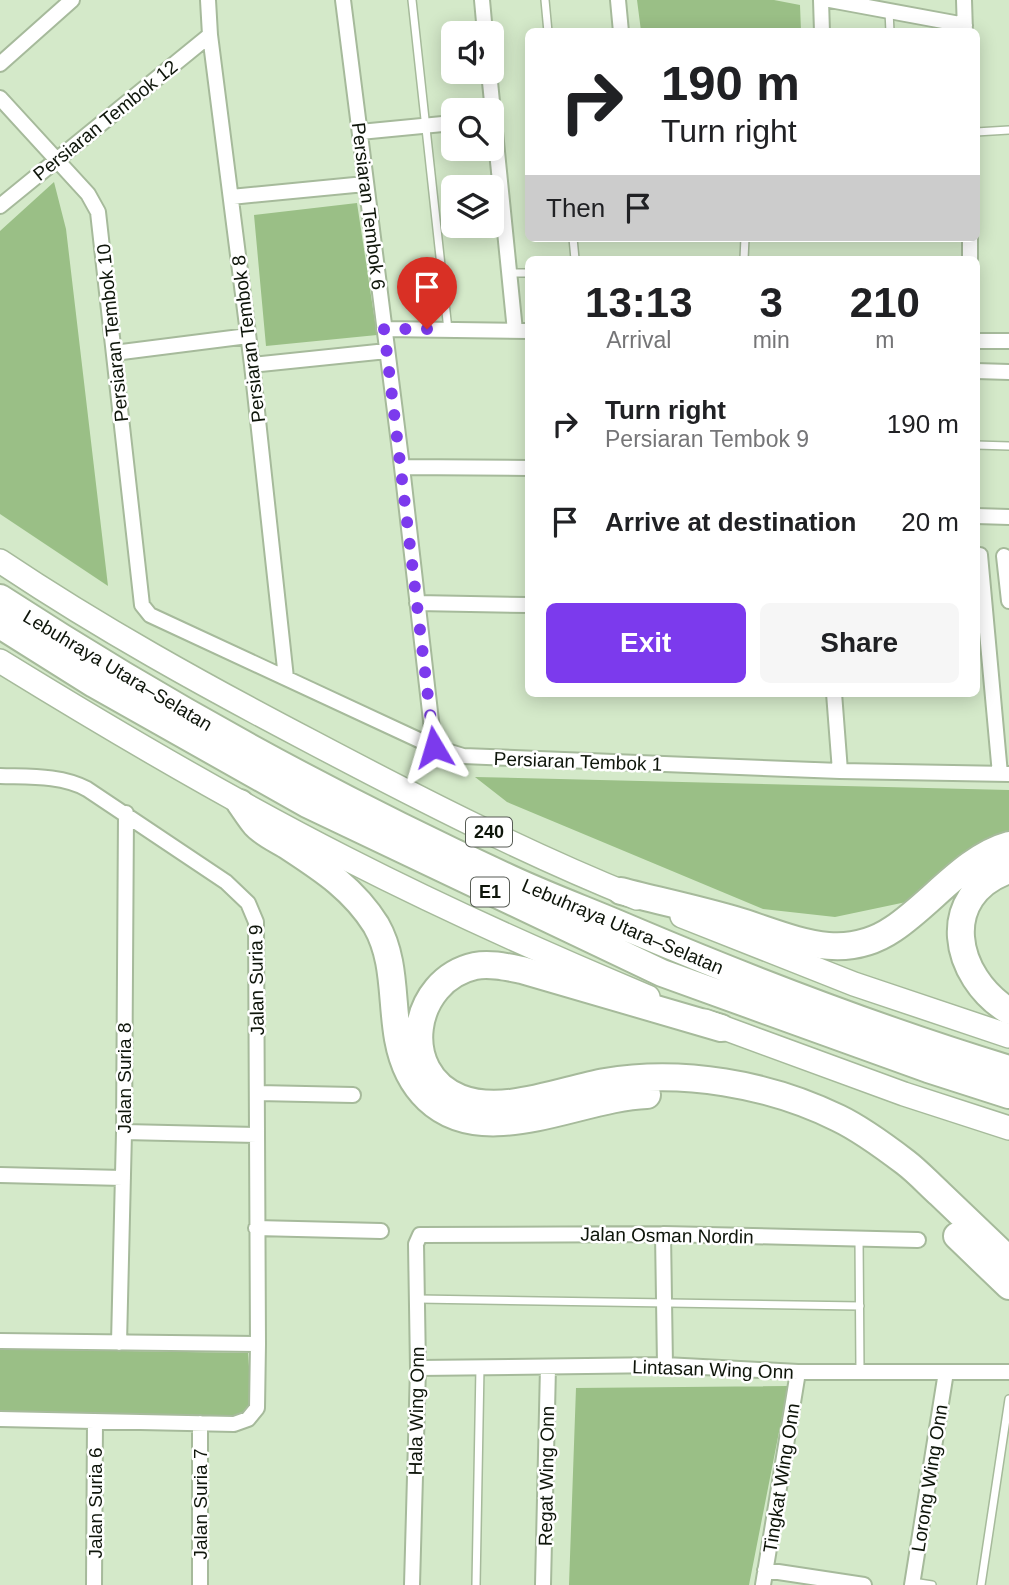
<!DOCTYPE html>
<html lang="en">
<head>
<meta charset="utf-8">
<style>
  :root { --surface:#fff; --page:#f6f6f6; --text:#202124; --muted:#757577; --accent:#7c3aed }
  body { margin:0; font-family:Arial,sans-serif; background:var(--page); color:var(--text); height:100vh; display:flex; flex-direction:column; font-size:26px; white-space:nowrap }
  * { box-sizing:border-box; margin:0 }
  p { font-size:23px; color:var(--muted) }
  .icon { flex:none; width:38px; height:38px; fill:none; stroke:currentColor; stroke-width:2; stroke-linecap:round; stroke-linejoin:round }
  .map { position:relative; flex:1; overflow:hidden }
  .details { position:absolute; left:525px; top:256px; width:455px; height:441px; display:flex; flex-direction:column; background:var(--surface); border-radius:10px; box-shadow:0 4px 18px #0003 }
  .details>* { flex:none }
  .hud { position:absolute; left:525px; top:28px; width:455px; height:214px; border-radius:10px; box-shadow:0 4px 18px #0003; background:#fff; color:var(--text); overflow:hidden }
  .fabs { position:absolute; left:441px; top:21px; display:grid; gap:14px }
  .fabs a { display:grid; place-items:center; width:63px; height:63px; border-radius:10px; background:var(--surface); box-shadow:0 4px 18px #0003; font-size:35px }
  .pin { position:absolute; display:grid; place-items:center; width:60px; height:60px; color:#fff; margin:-72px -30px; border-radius:50% 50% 50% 0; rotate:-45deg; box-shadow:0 0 7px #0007 }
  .pin .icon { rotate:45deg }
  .me { position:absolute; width:77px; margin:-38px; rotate:353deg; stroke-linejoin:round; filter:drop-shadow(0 0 5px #0008) }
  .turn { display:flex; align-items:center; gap:24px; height:147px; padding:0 21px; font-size:32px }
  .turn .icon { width:91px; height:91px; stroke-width:2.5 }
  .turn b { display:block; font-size:49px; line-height:60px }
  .then { display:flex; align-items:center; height:66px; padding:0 21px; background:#0003; gap:14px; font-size:26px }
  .eta { display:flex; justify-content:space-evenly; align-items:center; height:119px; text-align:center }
  .eta b { font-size:42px; font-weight:800; line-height:49px }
  .action { display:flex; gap:14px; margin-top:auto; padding:14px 21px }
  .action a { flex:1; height:80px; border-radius:10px; background:var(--accent); color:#fff; font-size:28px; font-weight:800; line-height:80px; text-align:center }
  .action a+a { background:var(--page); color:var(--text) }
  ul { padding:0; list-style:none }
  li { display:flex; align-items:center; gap:21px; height:98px; padding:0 21px }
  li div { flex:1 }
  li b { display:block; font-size:26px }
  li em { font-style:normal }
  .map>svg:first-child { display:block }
</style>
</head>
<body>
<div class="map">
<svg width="1009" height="1585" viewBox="0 0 1009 1585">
  <rect width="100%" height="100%" fill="#d4e9c9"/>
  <path fill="#9abf86" d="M637,0H774L800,5L801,31H641Z
    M54,182L66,229L108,586L0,514V231Z
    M357,203L377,335L266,346L254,215Z
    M475,777L1009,790V835L972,846L911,901L835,917L763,909L507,802Z
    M0,1349L248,1353L252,1408L241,1418L0,1416Z
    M788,1386L749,1585H569L576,1388Z"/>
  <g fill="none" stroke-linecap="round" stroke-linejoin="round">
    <defs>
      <path id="lane" d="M412,0L448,330
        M545,0L548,32
        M889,11L890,32
        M976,132L1009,130
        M573,238L575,259
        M744,259L745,238
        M510,273H528
        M976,445L1009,446
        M859,1239L860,1370
        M418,1299L860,1306
        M913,1582L932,1585
        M476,1585L480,1367
        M981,1585L1009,1399"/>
      <path id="street" d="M208,0L210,35L252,365L286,678
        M343,0L402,467L434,747
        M482,0L485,33
        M618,0L621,32
        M821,0L822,32
        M830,0L965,25
        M964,0L965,32
        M0,64L72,0
        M489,72L515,331
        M0,98L88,194L98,212L142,605L150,615L434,747L463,756L840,771L1009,774
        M360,132L453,123
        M231,197L365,184
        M0,206L210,35
        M970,238V259
        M384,329L528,331
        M976,341H1009
        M114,353L248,336
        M252,365L387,351
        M976,371L1009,372
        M402,467L528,468
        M976,516L1009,517
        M980,555L1000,774
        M1004,556L1009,601
        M417,603L528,605
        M834,693L840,771
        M0,776C29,777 61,775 87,789L226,882L248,903L256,922L258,1344L257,1408L248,1419L234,1424L0,1419
        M258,1093L353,1095
        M124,1132L257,1135
        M0,1175L123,1178
        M256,1228L381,1231
        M663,1234L665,1365
        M0,1341L258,1344
        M119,1343L124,1132L126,813
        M418,1368L665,1365L798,1372H1009
        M765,1570L864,1585
        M94,1585L95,1421
        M200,1585V1423
        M412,1585L418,1368L416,1244L420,1235L663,1234L918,1240
        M543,1585L548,1367
        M763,1585L798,1372
        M912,1585L946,1372"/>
      <path id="primary" d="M0,561C100,628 205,686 312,742C418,798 525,853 637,898
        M0,661C112,730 227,798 345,858C443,908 545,954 648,997
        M682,916L854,984L1009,1036
        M705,1021L904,1094L1009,1128"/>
      <path id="highway" d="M0,598C163,704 335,798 511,879C552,898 594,913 635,931C758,983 881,1030 1009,1069
        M0,625L94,684L307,804L662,973L928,1069L1009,1095
        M240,803C245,810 250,818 255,824C263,833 276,839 286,845C321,868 353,888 376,925C396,960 391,1000 398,1039C402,1061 411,1083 428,1099C485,1153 580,1097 647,1095
        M1009,870C937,895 953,977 1009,1011
        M621,891C659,901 698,909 735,920C789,936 840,965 893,929C931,904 965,857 1009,845
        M721,1028L522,970C507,967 490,963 475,966C411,980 397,1073 460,1098C503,1115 561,1090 605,1082C682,1069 769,1084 838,1118C861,1129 884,1146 905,1162C917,1171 928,1183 940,1194C963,1216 986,1238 1009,1260
        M957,1236L1009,1286"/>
    </defs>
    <use href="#lane" stroke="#a6ba9b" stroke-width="10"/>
    <use href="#street" stroke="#a6ba9b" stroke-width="18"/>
    <use href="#primary" stroke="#a6ba9b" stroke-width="26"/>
    <use href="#highway" stroke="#a6ba9b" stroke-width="30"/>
    <use href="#lane" stroke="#fff" stroke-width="7"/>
    <use href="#street" stroke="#fff" stroke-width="14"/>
    <use href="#primary" stroke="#fff" stroke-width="23"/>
    <use href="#highway" stroke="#fff" stroke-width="26"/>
  </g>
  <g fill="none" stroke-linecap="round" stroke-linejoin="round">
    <path stroke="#7c3aed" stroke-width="12" stroke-dasharray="0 21.6" d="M427,329H384L434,747"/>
  </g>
  <g text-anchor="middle" stroke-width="5" stroke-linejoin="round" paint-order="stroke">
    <g fill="#fff" stroke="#565b54" stroke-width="2">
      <rect x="466" y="817.5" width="46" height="29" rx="5"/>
      <rect x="471" y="877.5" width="38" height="29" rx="5"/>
    </g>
    <g font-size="18" font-weight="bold" fill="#0e150a">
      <text x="489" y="838">240</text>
      <text x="490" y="898">E1</text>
    </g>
    <g font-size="19" fill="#0e150a" stroke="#fff">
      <text transform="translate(105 120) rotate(-39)" y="7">Persiaran Tembok 12</text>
      <text transform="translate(369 206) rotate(83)" y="7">Persiaran Tembok 6</text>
      <text transform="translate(112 333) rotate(-96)" y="7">Persiaran Tembok 10</text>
      <text transform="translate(248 339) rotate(-97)" y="7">Persiaran Tembok 8</text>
      <text transform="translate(118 670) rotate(31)" y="7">Lebuhraya Utara–Selatan</text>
      <text transform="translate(578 761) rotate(2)" y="7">Persiaran Tembok 1</text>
      <text transform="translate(623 926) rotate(23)" y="7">Lebuhraya Utara–Selatan</text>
      <text transform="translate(256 980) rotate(-91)" y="7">Jalan Suria 9</text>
      <text transform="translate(124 1078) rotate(-90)" y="7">Jalan Suria 8</text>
      <text transform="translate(667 1235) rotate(1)" y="7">Jalan Osman Nordin</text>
      <text transform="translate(713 1369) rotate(2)" y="7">Lintasan Wing Onn</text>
      <text transform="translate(416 1411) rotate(-89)" y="7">Hala Wing Onn</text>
      <text transform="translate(546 1476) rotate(-89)" y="7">Regat Wing Onn</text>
      <text transform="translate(781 1478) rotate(-81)" y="7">Tingkat Wing Onn</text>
      <text transform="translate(929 1478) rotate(-81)" y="7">Lorong Wing Onn</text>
      <text transform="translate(95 1503) rotate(-90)" y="7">Jalan Suria 6</text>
      <text transform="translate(200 1504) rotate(-90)" y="7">Jalan Suria 7</text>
    </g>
  </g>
</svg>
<div class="fabs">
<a><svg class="icon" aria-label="sound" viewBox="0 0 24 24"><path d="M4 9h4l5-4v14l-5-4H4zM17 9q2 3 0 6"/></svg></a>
<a><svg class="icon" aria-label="search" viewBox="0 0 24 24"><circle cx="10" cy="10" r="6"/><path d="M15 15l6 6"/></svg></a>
<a><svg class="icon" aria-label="layers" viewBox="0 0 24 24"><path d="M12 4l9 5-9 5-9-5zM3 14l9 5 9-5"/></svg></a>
</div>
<div class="pin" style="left:427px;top:329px;background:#d93025"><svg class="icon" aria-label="arrive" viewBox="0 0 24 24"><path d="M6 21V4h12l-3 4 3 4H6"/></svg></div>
<svg class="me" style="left:434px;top:747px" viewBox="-20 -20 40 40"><path d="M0-17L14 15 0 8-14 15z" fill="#7c3aed" stroke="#fff" stroke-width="4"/></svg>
<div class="hud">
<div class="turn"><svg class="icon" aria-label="right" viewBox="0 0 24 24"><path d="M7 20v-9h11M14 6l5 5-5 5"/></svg><div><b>190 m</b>Turn right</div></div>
<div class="then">Then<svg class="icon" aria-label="arrive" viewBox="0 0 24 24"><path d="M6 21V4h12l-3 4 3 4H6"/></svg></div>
</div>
<section class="details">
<div class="eta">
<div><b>13:13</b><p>Arrival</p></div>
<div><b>3</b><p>min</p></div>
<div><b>210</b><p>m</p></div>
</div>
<ul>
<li><svg class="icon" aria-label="right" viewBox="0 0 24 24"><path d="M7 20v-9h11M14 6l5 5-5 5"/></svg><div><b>Turn right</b><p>Persiaran Tembok 9</p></div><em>190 m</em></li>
<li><svg class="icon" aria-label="arrive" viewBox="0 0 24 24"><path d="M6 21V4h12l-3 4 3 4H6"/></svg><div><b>Arrive at destination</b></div><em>20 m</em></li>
</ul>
<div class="action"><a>Exit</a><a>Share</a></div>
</section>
</div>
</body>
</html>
